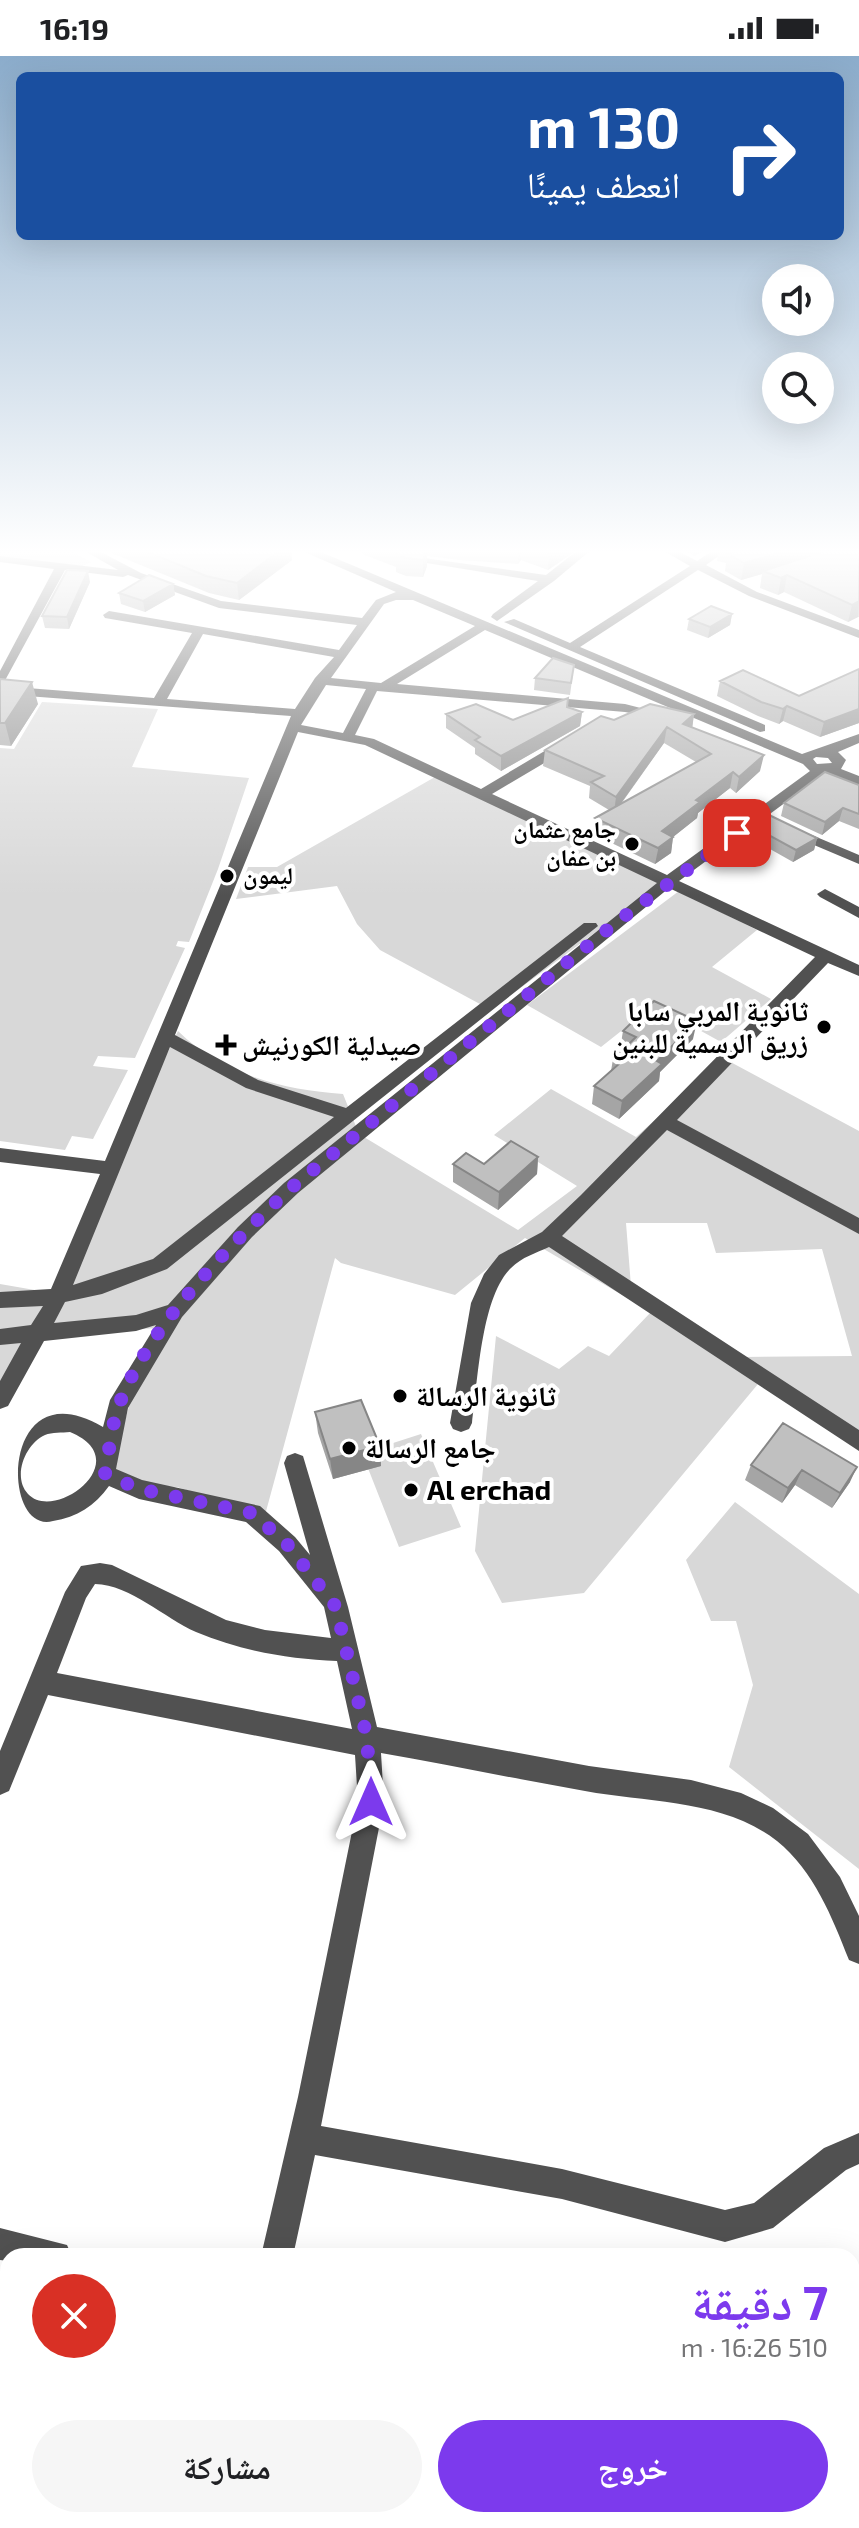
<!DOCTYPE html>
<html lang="ar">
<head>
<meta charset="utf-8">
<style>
  :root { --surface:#fff; --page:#f6f6f6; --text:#202124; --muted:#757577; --accent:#7c3aed }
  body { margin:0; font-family:"Exo 2","Noto Naskh Arabic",sans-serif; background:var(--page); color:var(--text); direction:rtl; height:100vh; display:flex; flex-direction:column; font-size:30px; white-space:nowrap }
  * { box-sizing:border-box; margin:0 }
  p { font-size:26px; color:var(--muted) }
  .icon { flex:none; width:44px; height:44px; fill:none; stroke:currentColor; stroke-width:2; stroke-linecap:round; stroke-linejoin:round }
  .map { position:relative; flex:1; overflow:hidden; direction:ltr }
  .details { position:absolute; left:0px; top:2192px; width:860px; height:280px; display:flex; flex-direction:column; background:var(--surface); border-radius:24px 24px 0 0; box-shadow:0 8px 32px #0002; direction:rtl }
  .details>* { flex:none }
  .hud { position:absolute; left:16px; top:16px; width:828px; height:168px; border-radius:12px; box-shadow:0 8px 32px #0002; direction:rtl; background:#1a4fa0; color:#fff; overflow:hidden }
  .fabs { position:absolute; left:762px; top:208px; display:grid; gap:16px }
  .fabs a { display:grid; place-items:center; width:72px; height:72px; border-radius:50%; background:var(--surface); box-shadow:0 8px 32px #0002; font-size:40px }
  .pin { position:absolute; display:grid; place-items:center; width:68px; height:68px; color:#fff; margin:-34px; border-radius:16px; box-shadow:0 4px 12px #0006 }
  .me { position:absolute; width:88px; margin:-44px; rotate:0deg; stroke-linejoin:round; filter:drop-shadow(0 0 6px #0008) }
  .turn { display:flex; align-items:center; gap:28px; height:168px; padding:0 32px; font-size:36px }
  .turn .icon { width:104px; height:104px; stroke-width:2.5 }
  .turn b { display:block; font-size:56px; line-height:68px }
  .round { display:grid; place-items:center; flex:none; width:84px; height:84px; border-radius:42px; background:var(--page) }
  .overview { display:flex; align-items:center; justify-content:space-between; height:136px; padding:0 32px }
  h1 { font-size:48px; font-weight:700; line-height:60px; color:var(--accent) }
  .button { display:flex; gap:16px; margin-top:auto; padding:16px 32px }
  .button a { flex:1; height:92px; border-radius:48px; background:var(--accent); color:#fff; font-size:32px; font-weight:700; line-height:92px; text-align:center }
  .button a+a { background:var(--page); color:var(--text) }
  .status { display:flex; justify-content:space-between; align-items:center; height:56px; padding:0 40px; background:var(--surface); direction:ltr }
  .status svg { height:22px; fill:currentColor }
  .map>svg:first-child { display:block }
</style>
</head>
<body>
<div class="status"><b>16:19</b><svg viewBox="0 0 49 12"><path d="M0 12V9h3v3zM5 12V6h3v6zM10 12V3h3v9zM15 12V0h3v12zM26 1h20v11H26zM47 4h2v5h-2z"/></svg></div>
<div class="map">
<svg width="859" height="2472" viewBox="0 0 859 2472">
  <rect width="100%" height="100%" fill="#fff"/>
  <path fill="#d8d8d8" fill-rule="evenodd" d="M0,494H68L91,506L78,512L0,501Z
    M42,646L158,653L132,711L249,722L218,813L189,886L178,885L176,890L185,892L135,1002L98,1000L93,1010L128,1014L93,1083L72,1080L65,1094L0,1085V692L14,693Z
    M442,717L666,824L491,954L380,894L357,868L337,830L236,843L248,811H277Z
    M679,835L757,874L712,911L771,943L721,986L654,949L601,991L527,949Z
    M178,975C222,1018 282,1034 343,1038L359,1078L518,1174L577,1130L494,1079L551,1033L636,1081L723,1002L859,1075V1394L758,1328L584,1537L502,1547L475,1495L496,1280L559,1313L588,1290L609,1300L651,1256L525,1182L455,1239L341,1207L335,1202L265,1459L177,1431L114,1428C121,1366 134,1328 159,1272L27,1279L0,1331V1228L52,1237ZM626,1167H707L716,1197L822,1193L852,1300L741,1301L631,1230Z
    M421,1378L461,1471L399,1491L362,1397Z
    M735,1446L859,1538V1813L729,1711L753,1629L736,1565H711L686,1504Z
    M252,2464H368L378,2472H251Z"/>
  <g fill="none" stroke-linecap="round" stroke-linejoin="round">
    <path fill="#515151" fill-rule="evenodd" d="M83,494H97L141,517L221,545L362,562L376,544L396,536L300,494H316L802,698L859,678V687L838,696L846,704L841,713L859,720V729L824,718L679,825L859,909V920L828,907L677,1064L859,1162V1178L667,1074L562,1180L859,1374V1395L549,1191C536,1197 522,1201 511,1212C481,1241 478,1325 472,1367L469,1373L461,1376L453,1373L450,1367L471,1247L484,1218L499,1199L542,1176L581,1139L815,901L669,832L298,1137L252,1181L182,1261L128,1352L116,1413L142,1424L260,1450L295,1481L310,1499L284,1407L287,1400L295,1397L303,1400L348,1551L377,1671L589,1710L691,1724L741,1737L773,1752L808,1778L840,1821L859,1860V1908L849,1904C832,1861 814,1815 777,1785C723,1743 649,1747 585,1735C517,1723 449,1709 381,1697L384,1746L321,2070L562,2113L725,2154L754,2147L824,2092L859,2077V2108L846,2114L773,2172L725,2186L562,2143L315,2099L293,2200H261L298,2041L358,1746L355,1699L48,1639L9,1735L0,1739V1695L65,1536L81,1510L100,1507L112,1509L226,1564L265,1574L331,1582L324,1551L279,1495L246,1466L139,1443L109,1430C95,1450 77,1461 53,1465C0,1480 0,1310 103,1371L110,1344L156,1269L136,1275L44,1285L8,1350L0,1353V1325L21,1287L0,1289V1273L31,1269L43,1250L0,1252V1236L51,1233L100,1118L0,1106V1092L105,1105L291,660L0,638V615L54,513L0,506V500L118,514ZM65,514L123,521L128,519L219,552L357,569L339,594L109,555L103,559L105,562L192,577L154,642L2,630ZM396,544H413L475,570L381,627L331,622L384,548ZM485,574L803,708L810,715L667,819L492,738L573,690V684H563L481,733L374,683L355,679L377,635L625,656L661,663L668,659L625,648L397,628ZM203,578L334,601L315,622L295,653L167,643ZM326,629L366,633L343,677L301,669ZM298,676L365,689L657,827L284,1127L238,1171L168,1249L136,1259L54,1267L65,1246L102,1238L167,1213L598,870L596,867H584L346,1052L258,1024L175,979ZM816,701L828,702L832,707L817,708L813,703ZM170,991L246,1032L334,1061L153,1203L73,1229ZM70,1376C138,1404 55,1467 28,1438C12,1421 25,1388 45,1379C52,1376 62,1377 70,1376ZM95,1528C131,1529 164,1562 196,1576C241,1595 289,1603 337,1605L352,1673L57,1617L86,1542Z
      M578,494H591L554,525L497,565L491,561L493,558L538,525L396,502L402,499L546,519Z
      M662,494H676L697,505L714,494H727L706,509L757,536L859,574V582L749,540L698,514L580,591L765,669V675L760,676L504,566L514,563L570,587L690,510Z
      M793,771L859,799V808L788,778L786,775Z
      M825,833L859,851V862L820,841L817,838Z
      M0,2172L67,2189L72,2200H8V2205L0,2204Z
      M161,2464H206L203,2472H158Z
      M428,2464H462L465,2472H431Z"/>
  </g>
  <path fill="#a5a5a5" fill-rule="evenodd" d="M104,494H291L292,504L239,544L209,537Z
    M361,494H577L548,514L521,504L518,508L460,504L427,500V510L423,521L406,520L396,516V511L362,498Z
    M683,494H706L694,500Z
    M719,494H859V561H858L848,566L784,536L778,539L760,532L762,518L741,524L725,515L726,507L717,505Z
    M90,526L69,573L45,572L42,560Z
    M173,528L175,539L145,556L121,548L119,537Z
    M732,558L730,569L708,582L687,574L689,563Z
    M574,609L570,639L534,634L535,622Z
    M859,613V667L820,681L783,665L779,668L758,660L717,640L720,625L799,640Z
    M0,623L38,648L11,690L0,689Z
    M567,651L582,656L580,670L501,715L475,698V692L446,672V658L513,664Z
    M694,658L692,671L760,715L736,737L730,732L698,757L697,762L673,781L671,797L655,808L593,778L595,762L609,754L589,742L590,730L543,710L545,694L614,664ZM664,687L696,706L621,748Z
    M859,729V773L839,765L822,779L781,760L784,747Z
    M754,771L817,782L814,794L793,806L752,783Z
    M623,975L693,983L660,1016L659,1025L619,1063L592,1048L594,1030L611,1015L613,1003L623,994L620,993Z
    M538,1101L537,1118L498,1154L453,1126V1108H484Z
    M315,1356L380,1390L381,1410L333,1423L318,1377Z
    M783,1367L850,1426L832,1452L795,1429L782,1447L745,1424L751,1409Z"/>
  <path fill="#868686" d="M280,494H291L292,504L239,544L237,527Z
    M427,494V510L423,521V504Z
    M519,494H521V504L518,508Z
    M552,494H577L548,514L549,497Z
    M695,494H706L694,500Z
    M789,494H825L824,501L763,515L762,518L741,524L744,507Z
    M88,515L90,526L69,573L67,561Z
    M787,519L784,536L778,539L781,522Z
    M173,528L175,539L145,556L143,545Z
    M859,545L858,561L848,566L852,549Z
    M732,558L730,569L708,582L710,571Z
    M32,626L38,648L11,690L5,667Z
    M568,642L567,656H582L580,670L501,715V700Z
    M787,650L783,665L779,668L783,653Z
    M859,653V667L820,681L824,666Z
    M694,658L692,674L683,668Z
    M667,671L664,687L614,757L616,741Z
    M764,699L760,715L736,737L739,721Z
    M733,716L730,732L698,757L697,762L673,781L671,797L655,808L662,775L696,744Z
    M843,752L839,765L822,779L825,766Z
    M817,782L814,794L793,806L796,794Z
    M697,965L693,983L660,1016L659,1025L619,1063L622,1045L657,1005Z
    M538,1101L537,1118L498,1154L499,1136Z
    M380,1390L381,1410L333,1423L330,1403Z
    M857,1411L850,1426L832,1452L840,1437Z
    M802,1414L795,1429L782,1447L788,1432Z"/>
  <path fill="#c0c0c0" stroke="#868686" stroke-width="2" d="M143,494H280L237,527L206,520Z
    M397,494H426L423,504L406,502L396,498Z
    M738,494H789L744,507L728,498Z
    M828,494H859V545L852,549L787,519L781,522L763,515Z
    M67,514L88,515L67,561L42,560Z
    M149,519L173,528L143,545L119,537Z
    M711,550L732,558L710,571L689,563Z
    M553,602L574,609L571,627L535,622Z
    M859,613V653L824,666L787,650L783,653L761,646L720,625L743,614L799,640Z
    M0,623L32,626L5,667H0Z
    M568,642L567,651L582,656L501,700L475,684L480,681L446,658L476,648L513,664Z
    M650,648L694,658L683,668L764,699L739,721L733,716L696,744L700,746L662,775L673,781L658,792L595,762L711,698L667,671L616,741L591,726L604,720L545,694L601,660L614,664Z
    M825,716L859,729V758L843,752L825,766L784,747Z
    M769,759L817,782L796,794L754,771Z
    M654,945L697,965L657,1005L662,1008L622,1045L594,1030L620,1007L613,1003L636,981L623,975Z
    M511,1085L538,1101L499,1136L453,1108L466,1097L484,1108Z
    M361,1344L380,1390L330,1403L315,1356Z
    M783,1367L857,1411L840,1437L802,1414L788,1432L751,1409Z"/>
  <linearGradient id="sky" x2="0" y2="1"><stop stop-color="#8baccb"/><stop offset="0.59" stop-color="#fff"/><stop offset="1" stop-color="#fff" stop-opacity="0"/></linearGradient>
  <rect width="859" height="840" fill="url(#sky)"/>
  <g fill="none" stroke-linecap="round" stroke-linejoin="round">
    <path stroke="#7c3aed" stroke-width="14" stroke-dasharray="0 25.2" d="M371,1746L367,1682L336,1551L287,1488L252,1457L139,1433L105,1418C109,1397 111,1373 118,1352C146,1272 230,1189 291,1132L618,865L737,777"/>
  </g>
  <g fill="#000" stroke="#fff" stroke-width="3">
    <circle cx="632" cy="788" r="8"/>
    <circle cx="227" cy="820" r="8"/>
    <circle cx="824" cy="971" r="8"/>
    <path d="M222 977h8v8h8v8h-8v8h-8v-8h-8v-8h8z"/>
    <circle cx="400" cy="1340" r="8"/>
    <circle cx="349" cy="1392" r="8"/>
    <circle cx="411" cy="1434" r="8"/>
  </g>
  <g text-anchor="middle" stroke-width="8" stroke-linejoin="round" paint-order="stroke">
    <g font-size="24" font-weight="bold" fill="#000" stroke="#fff" text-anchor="end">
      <text x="616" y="782">جامع عثمان<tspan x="616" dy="28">بن عفان</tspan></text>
      <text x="243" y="828" text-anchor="start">ليمون</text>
    </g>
    <g font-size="28" font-weight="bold" fill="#000" stroke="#fff" text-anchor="start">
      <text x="808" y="965" text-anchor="end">ثانوية المربي سابا<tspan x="808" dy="32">زريق الرسمية للبنين</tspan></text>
      <text x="242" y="999">صيدلية الكورنيش</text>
      <text x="416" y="1350">ثانوية الرسالة</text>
      <text x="365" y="1402">جامع الرسالة</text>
      <text x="427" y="1444">Al erchad</text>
    </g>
  </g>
</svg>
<div class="fabs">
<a><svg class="icon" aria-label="sound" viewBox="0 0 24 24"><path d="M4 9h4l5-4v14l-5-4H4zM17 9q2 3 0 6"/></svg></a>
<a><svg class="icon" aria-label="search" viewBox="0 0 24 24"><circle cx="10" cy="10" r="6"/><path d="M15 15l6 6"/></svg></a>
</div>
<div class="pin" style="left:737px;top:777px;background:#d93025"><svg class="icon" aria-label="arrive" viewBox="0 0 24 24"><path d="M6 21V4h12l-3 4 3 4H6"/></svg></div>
<svg class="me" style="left:371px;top:1746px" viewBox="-20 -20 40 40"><path d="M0-17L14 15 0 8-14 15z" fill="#7c3aed" stroke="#fff" stroke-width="4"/></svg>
<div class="hud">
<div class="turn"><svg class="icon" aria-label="right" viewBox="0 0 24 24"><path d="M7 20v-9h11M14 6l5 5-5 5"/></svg><div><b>130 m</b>انعطف يمينًا</div></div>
</div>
<section class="details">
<div class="overview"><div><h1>7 دقيقة</h1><p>510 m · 16:26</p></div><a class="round" style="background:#d93025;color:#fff"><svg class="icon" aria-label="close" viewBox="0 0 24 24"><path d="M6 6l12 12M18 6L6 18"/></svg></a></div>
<div class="button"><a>خروج</a><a>مشاركة</a></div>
</section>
</div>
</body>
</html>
